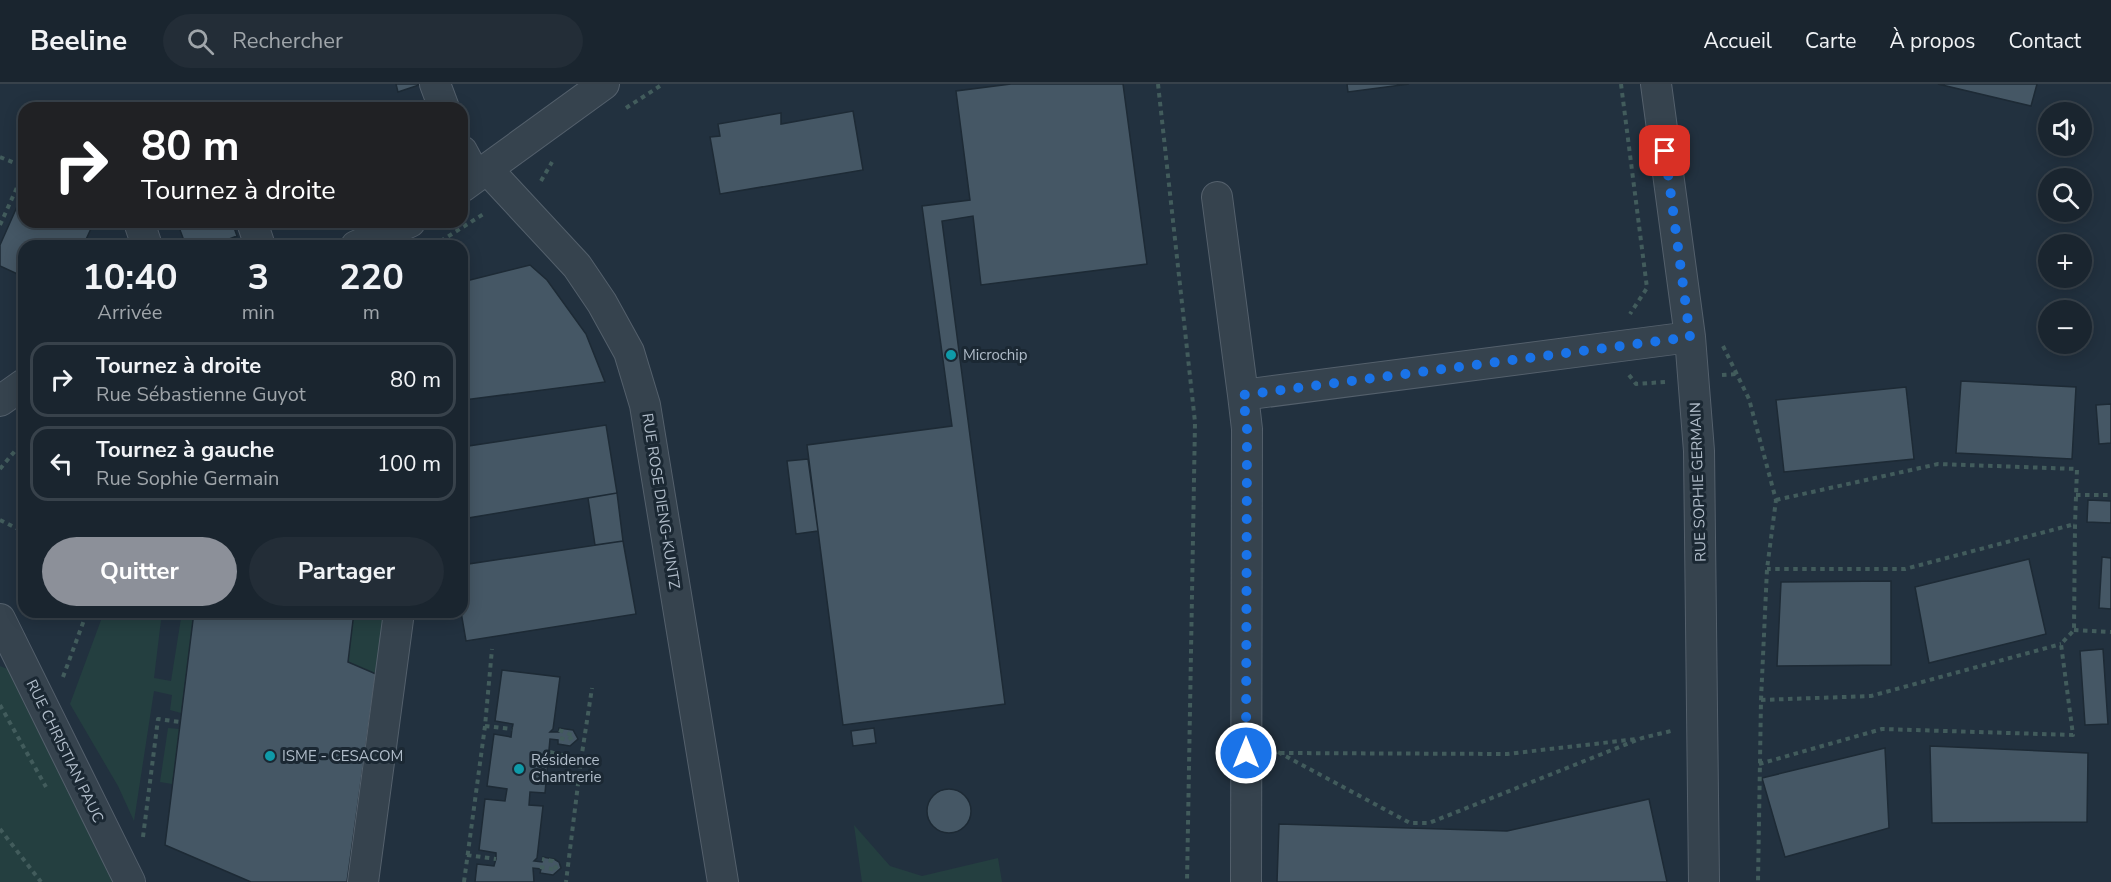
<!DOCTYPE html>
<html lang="fr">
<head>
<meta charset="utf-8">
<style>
  :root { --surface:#1a252f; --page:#232d37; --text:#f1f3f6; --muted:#9fa5aa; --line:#38424b; --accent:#8c9099 }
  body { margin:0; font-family:"Nunito Sans",sans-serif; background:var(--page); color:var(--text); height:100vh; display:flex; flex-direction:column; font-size:22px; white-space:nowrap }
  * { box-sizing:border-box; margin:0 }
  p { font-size:20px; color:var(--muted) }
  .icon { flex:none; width:33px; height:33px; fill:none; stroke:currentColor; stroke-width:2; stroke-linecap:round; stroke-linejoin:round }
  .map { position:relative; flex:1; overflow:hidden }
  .details { position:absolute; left:18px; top:156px; width:450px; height:378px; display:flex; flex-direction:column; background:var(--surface); border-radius:18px; box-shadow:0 3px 15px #0003,0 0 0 2px var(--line) }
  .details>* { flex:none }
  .guide { position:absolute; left:18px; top:18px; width:450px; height:126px; border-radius:18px; box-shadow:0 3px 15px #0003,0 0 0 2px var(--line); background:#202124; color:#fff; overflow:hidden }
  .tools { position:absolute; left:2038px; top:18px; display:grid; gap:12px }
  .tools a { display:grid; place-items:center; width:54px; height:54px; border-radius:50%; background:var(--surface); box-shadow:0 3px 15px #0003,0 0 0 2px var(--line); font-size:30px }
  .pin { position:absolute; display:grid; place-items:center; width:51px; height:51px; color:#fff; margin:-26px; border-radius:12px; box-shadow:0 3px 9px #0006 }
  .me { position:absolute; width:66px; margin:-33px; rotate:0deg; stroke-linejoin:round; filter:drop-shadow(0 0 4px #0008) }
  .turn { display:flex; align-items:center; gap:21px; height:126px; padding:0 24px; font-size:27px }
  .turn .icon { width:78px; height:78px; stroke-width:2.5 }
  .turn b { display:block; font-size:42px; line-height:51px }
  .eta { display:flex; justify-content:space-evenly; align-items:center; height:102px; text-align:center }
  .eta b { font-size:36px; font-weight:700; line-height:42px }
  .primary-button { display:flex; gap:12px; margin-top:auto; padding:12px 24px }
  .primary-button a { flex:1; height:69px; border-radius:36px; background:var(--accent); color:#fff; font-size:24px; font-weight:700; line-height:69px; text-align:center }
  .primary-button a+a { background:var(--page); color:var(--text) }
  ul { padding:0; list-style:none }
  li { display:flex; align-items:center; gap:18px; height:75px; margin:0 12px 9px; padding:0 12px; border:3px solid var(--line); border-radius:18px }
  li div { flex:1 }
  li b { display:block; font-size:22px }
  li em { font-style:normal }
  header { display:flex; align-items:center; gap:36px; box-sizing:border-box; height:84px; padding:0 30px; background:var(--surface); border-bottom:2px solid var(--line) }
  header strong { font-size:28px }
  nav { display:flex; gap:33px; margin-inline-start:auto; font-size:21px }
  .search { width:420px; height:54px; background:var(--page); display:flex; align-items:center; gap:15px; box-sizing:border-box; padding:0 21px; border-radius:33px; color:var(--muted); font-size:22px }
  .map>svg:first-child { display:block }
</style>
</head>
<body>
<header>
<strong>Beeline</strong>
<div class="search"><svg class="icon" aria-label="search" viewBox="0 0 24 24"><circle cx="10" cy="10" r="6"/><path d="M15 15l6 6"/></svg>Rechercher</div>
<nav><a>Accueil</a><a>Carte</a><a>À propos</a><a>Contact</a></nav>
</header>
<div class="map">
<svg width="2111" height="798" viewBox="0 0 2111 798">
  <rect width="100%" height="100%" fill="#22313f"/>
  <path fill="#243f40" d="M104,528H162L154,594L171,597L182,528H194L181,629L170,626L172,611L154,607L134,737L118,702L70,620Z
    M354,528H384L376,590L348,578Z
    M0,582L10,586L114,798H0Z
    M168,644L180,645L172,700L160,698Z
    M854,741L890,782L922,792L998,774L1002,798H862Z"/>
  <path fill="#455765" stroke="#1d2a35" stroke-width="1.5" d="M396,0H418L419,1L398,8Z
    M1011,0H1123L1147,180L981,201L973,132L942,137L1005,620L843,641L807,361L952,342L922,122L970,116L956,7Z
    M1347,0H1409L1348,8Z
    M1938,0H2037L2031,22Z
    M853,27L863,86L720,110L710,53L720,52L718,40L781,29V40Z
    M24,107V138H94L83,162H24V193L0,182V161Z
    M177,138H232L237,152L211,162H186Z
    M530,181L547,196L586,250L605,298L464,316L462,198Z
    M1961,297L2076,303L2072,375L1956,369Z
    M1906,303L1914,375L1784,388L1776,316Z
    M2111,320V359L2099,360L2096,321Z
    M606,341L617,409L462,435V363Z
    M808,375L818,447L796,450L787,377Z
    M617,409L623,457L595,461L588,414Z
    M2088,416L2111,417V439L2087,438Z
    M623,457L636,530L466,557L461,528L462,481Z
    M2102,473L2111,474V525L2099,524Z
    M2029,475L2046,550L1929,579L1915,503Z
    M1891,497V581L1777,582L1781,498Z
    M194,528H354L348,578L376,590L347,798H251L165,761Z
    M2103,565L2108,640L2085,641L2080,567Z
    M502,586L560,593L553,645L550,648H559V644L573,646L578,655L570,662L558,660V656L550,655L545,709L530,708L529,721L543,722L537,774L534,777L542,778L543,773L554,775L559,778L561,784L553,791L540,789L541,785L533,784L534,798H475L477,780L494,782L496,775V769L479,766L485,715L505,717L507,705L487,702L494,650L511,653L512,645L513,640L495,637Z
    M874,644L876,659L853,662L851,647Z
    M1930,662L2088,669L2087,738L1932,739Z
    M1885,664L1889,744L1785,773L1762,694Z
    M927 727a22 22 0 1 1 44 0a22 22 0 1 1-44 0Z
    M1649,715L1667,798H1277L1279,740L1507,747Z"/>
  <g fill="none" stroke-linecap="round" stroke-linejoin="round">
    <defs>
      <path id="minor" d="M435,0L444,24
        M1656,0L1690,253L1699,367L1704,798
        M462,67L476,93
        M487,85L577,182L602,219L629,268L645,321L723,798
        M462,103L604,0
        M1217,113L1243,311
        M139,138L147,162
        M252,138L260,162
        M356,162L410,138
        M0,317L24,300
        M0,535L130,798
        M363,798L399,528
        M1246,798L1247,345L1243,311L1690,253"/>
    </defs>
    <use href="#minor" stroke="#54606c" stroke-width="32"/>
    <path stroke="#425c5c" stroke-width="4" stroke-dasharray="4.5 4.5" stroke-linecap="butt" d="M1158,0L1195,338L1187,798
      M1621,0L1647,204L1630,230
      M626,24L663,0
      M0,73L24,83
      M541,97L552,78
      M0,141L24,88
      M433,162L485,129
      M1723,262L1749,315L1776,416L1767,485L1761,616L1758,798
      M1629,291L1636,300L1665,298
      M1722,291L1737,290
      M0,385L24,356
      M2076,411H2111
      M1776,416L1938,380L2077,385L2075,440
      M0,436L24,448
      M2074,546L2111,548
      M63,593L87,528
      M1761,616L1871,612L2061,560
      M0,621L46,703
      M485,642L512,645
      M559,646L574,652L568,656L560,654
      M550,668L581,676L566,798
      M1278,668L1410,739H1429L1642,654L1671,647
      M1280,669L1507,670L1637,655
      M581,676L592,604
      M1759,680L1882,645L2073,651L2061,560L2074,546L2075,440L1905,485H1767
      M0,745L41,798
      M143,753L158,635L180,638
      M467,771L496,775
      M540,783L557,786L553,777L542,775
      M464,798L485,642L492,565"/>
    <use href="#minor" stroke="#36434e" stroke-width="30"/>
  </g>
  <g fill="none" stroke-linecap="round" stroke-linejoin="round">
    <path stroke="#1a73e8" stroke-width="10" stroke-dasharray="0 18" d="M1246,669L1247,345L1243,311L1690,253L1665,67"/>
  </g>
  <g fill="#0f9aa8" stroke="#1b2833" stroke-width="2">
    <circle cx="951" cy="271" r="6"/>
    <circle cx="270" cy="672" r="6"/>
    <circle cx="519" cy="685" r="6"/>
  </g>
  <g text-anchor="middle" stroke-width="6" stroke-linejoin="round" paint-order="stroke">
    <g font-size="15" fill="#b1bdca" stroke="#1b2833" text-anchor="start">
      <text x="963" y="276">Microchip</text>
      <text x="282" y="677">ISME - CESACOM</text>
      <text x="531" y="681">Résidence<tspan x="531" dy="17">Chantrerie</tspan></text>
    </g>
    <g font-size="15" fill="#b1bdca" stroke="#1b2833">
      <text transform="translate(1698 398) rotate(-92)" y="5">RUE SOPHIE GERMAIN</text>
      <text transform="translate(661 417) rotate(81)" y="5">RUE ROSE DIENG-KUNTZ</text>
      <text transform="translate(65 667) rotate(64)" y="5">RUE CHRISTIAN PAUC</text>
    </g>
  </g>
</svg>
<div class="tools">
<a><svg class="icon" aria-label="sound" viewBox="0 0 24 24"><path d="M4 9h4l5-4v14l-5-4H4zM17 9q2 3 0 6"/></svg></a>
<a><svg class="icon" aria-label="search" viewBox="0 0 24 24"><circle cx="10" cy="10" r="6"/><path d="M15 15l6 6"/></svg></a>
<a>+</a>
<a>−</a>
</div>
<div class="pin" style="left:1665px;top:67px;background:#d93025"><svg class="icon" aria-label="arrive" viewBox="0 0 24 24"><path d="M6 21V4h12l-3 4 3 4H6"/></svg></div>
<svg class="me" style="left:1246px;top:669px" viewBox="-20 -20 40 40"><circle r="17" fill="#1a73e8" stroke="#fff" stroke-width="3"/><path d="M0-11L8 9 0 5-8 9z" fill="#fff"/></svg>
<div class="guide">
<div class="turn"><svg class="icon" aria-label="right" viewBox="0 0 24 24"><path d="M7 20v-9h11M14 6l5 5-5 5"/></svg><div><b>80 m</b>Tournez à droite</div></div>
</div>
<section class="details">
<div class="eta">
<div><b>10:40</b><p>Arrivée</p></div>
<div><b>3</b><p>min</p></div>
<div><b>220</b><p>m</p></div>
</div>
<ul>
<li><svg class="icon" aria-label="right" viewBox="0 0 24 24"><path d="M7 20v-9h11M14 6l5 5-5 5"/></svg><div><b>Tournez à droite</b><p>Rue Sébastienne Guyot</p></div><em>80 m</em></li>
<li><svg class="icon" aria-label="left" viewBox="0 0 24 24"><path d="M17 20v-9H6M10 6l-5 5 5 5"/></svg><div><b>Tournez à gauche</b><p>Rue Sophie Germain</p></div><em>100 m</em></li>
</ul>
<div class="primary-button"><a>Quitter</a><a>Partager</a></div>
</section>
</div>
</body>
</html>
